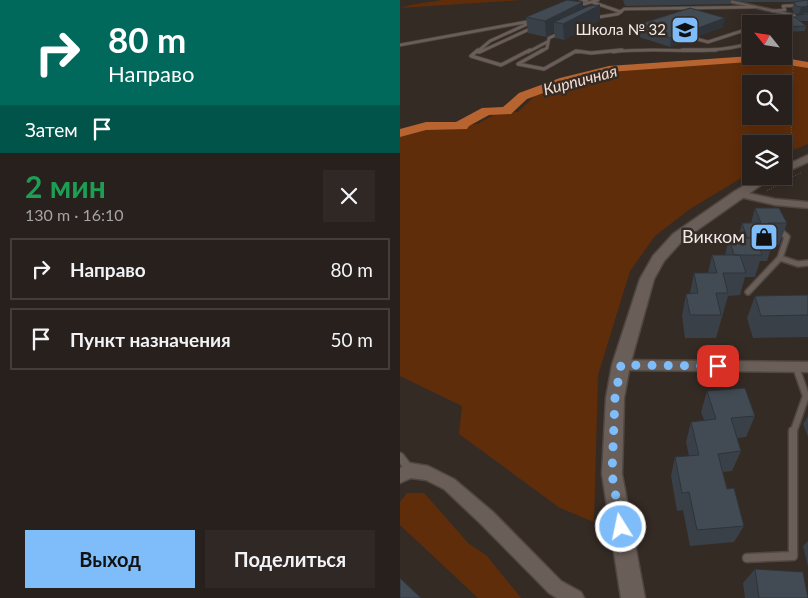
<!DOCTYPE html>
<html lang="ru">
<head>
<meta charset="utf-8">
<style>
  :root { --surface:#28201c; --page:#302825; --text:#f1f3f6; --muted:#a5a3a3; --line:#443e3b; --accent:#7ebdf9 }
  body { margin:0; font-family:Lato,sans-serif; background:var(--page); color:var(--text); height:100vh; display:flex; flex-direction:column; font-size:19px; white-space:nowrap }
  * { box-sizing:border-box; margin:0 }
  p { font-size:16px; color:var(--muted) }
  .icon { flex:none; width:28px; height:28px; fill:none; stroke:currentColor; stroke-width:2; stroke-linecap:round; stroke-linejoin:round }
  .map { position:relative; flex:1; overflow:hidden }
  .panel { display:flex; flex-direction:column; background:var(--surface); width:400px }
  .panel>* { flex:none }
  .top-card { background:#00695c; color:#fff; overflow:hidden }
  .needle { width:32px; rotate:300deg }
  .fabs { position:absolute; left:342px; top:15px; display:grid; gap:10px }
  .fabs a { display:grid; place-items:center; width:50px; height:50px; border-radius:0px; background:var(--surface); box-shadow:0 2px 12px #0003,0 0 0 1px var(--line); font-size:25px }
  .pin { position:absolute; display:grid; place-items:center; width:42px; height:42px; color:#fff; margin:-21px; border-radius:10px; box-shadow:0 2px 8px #0006 }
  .me { position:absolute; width:55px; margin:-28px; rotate:350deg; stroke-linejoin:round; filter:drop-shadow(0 0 4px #0008) }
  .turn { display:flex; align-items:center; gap:18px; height:105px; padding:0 25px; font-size:22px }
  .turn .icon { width:65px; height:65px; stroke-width:2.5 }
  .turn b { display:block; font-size:35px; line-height:42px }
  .then { display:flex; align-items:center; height:48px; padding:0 25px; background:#0003; gap:10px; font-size:19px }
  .round { display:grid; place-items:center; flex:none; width:52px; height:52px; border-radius:0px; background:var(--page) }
  .overview { display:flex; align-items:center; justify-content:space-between; height:85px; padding:0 25px }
  h1 { font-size:30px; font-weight:700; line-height:38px; color:#1e9e55 }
  .primary-button { display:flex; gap:10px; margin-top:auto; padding:10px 25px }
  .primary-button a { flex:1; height:58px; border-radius:0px; background:var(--accent); color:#111; font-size:20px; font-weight:700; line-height:58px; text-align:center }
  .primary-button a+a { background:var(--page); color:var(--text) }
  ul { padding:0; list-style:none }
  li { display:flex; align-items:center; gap:15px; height:62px; margin:0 10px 8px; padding:0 15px; border:2px solid var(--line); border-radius:0px }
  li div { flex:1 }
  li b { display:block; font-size:19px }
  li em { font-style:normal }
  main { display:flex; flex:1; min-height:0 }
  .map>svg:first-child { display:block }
</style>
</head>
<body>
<main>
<section class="panel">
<div class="top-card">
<div class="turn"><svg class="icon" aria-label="right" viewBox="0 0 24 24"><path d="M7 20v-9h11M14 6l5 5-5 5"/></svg><div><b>80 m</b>Направо</div></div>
<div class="then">Затем<svg class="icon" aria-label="arrive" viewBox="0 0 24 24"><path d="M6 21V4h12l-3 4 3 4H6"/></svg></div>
</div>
<div class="overview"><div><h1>2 мин</h1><p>130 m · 16:10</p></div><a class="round"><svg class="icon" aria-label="close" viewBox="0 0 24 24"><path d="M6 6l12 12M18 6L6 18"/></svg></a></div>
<ul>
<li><svg class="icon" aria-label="right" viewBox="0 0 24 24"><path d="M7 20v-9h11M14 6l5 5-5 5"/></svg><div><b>Направо</b></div><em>80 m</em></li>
<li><svg class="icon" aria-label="arrive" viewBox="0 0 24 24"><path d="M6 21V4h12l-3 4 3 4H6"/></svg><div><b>Пункт назначения</b></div><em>50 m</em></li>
</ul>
<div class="primary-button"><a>Выход</a><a>Поделиться</a></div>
</section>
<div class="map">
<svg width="408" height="598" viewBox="0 0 408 598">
  <rect width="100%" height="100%" fill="#352b25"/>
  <path fill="#602d0a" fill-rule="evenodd" d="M42,0H122L0,8L11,5Z
    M362,60L408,65V144L391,151H384V144H351V172L290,209L255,236L230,271L198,375L194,522L160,508L59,434L62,406L0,376V134L28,128L78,124L97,113L118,112L136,95L210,71ZM351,84H384V116H351Z
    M7,493H24L69,544L86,555L121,598H78L0,525V502Z"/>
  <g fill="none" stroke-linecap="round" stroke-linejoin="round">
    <path fill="#b86431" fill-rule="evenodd" d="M351,56H373L408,62V68L363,61L209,72L168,84L127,99L111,114L89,115L69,126L67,129L26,130L0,137V129L26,122H56L82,108L103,107L119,93L160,78L209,66Z"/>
    <defs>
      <path id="lane-far4" d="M192,2L221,12
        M175,4L187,0
        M184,4L198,0
        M372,11L385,10L383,6L408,5
        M193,18L218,14L224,9L355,7
        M297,39L308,42L351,28
        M0,45L131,21
        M77,52L90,41L134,21
        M80,52L134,27
        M128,52L147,42
        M140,52L147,48L149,38L160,33
        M175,52H179
        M213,52C259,46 306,57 351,43"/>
      <path id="lane-far3" d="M78,50L71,56L101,65L130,50
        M282,50H316
        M79,52L83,50
        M118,64L143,50
        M118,64L144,69L176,51L191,53L222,50"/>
      <path id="lane-far2" d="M380,258L398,264L408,263
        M348,292L380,258L387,237L379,230"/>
      <path id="lane-far1" d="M393,433L406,396L396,367"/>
      <path id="lane" d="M0,457L10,470
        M347,558L393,556V431"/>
      <path id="street" d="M320,0H328L400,16L398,17Z
        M339,191L375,199L408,202V208L375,205L336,196L335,194Z
        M221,360L408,362V372L221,370L216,369L215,365L216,361Z
        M10,463L28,466L54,479L93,512L161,581L181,592L184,598H157L149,593L81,524L44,489L26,480L11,478L0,483V468Z"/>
      <path id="secondary" d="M408,14V18L384,21L381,19Z
        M408,155V162L384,173V166Z
        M361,176H374L283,240L264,261L254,279L230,365L224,398L222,474L245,598H221L202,474L206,398L212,365L240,279L253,256L273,234L335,191Z"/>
    </defs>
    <use href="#lane-far4" stroke="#504742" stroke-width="4"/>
    <use href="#lane-far3" stroke="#504742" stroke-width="4.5"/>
    <use href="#lane-far2" stroke="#504742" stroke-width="8"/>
    <use href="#lane-far1" stroke="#504742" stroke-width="9"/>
    <use href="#lane" stroke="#504742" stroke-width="11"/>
    <use href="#street" stroke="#504742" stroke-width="3"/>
    <use href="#secondary" stroke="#504742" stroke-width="3"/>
    <path stroke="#877e7a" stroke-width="1" stroke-dasharray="0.5 2" stroke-linecap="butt" d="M384,52L393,68L391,151L389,157
      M367,191L402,172"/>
    <use href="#lane-far4" stroke="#6a5e58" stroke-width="2.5"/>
    <use href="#lane-far3" stroke="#6a5e58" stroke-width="3"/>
    <use href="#lane-far2" stroke="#6a5e58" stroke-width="5"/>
    <use href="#lane-far1" stroke="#6a5e58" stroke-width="6"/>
    <use href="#lane" stroke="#6a5e58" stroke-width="8"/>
    <use href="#street" fill="#6a5e58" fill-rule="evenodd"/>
    <use href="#secondary" fill="#6a5e58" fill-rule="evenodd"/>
  </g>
  <path fill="#394047" d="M223,0H331V4L225,6Z
    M332,0H408V21H400L406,26L405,31L384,32V24L395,17L396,15L399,14L394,13L392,9L394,2H347Z
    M183,2V9L200,5V20L164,40L155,38L154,32L146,37L128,33L126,17Z
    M234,26L323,27L270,47L233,35Z
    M355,208L387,223L379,245H372L367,261H360L355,277H345L340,295L328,296L316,338H285L282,316L286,294L290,293L294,273H308L312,255H325L329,238H338L342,223H351Z
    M408,295V337L353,338L347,318L355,296Z
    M307,391L355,416L346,437L337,438L341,451L332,471L323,472L327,489L344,526L334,542L290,546L283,510L277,511L271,476L275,457L289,456L286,442L291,422L304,420L301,412Z
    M408,416V437L403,424Z
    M408,541V567L403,546Z
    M355,569L408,598H345L343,583Z"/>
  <path fill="#2e343a" d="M183,2V14L200,5V20L164,40L163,24L154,22V32L146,37L145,21Z
    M408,6V13L399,14L401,7Z
    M325,18L323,27L270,47L271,38Z
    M0,577L22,598H21L0,578Z"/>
  <path fill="#424a53" stroke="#2e343a" d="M167,0L183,2L145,21L126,17Z
    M408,0V6L401,7L396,6L394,2Z
    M200,5L163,24L154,22L189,6Z
    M290,8L325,18L271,38L234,26Z
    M408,12V14L396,15Z
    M395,17L406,26L384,27V24H369V22Z
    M355,208H379L387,223H368L374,238H347L342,223H361Z
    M329,238H356L362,255H334Z
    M312,255H340L346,273H323L328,293H316L321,315H290L286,294L298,293L294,273H317Z
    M408,295V315L361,316L355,296Z
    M345,388L355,416L331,418L341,451L318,454L327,489L334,488L344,526L297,530L289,492L282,493L275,457L299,455L291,422L316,419L307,391Z
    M355,569L403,572L408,598H359Z
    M0,578L21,598H0Z"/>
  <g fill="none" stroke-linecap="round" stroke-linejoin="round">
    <path stroke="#7ebdf9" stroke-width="9" stroke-dasharray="0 16.2" d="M221,527L212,474L215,398L221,365L318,366"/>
  </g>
  <defs>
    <symbol id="school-square" viewBox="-11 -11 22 22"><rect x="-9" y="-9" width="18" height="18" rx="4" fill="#7ebdf9" stroke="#352b25"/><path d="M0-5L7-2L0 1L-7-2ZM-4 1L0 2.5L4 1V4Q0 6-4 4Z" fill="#111"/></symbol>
    <symbol id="shop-square" viewBox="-11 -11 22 22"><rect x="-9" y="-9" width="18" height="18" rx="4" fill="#7ebdf9" stroke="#352b25"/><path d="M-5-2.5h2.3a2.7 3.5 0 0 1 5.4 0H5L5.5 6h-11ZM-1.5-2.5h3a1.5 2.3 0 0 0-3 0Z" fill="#111"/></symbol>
  </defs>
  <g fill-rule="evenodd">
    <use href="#school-square" x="269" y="14" width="32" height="32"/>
    <use href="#shop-square" x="348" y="221" width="32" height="32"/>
  </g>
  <g text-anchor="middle" stroke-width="5" stroke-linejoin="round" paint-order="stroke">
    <g font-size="15" fill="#f1eae7" stroke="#352b25" text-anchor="end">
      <text x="266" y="35">Школа № 32</text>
    </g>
    <g font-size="16" font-style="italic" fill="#f3dbcf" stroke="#352b25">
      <text transform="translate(180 80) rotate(-15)" y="6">Кирпичная</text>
    </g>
    <g font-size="18" fill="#f1eae7" stroke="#352b25" text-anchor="end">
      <text x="345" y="243">Викком</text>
    </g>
  </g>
</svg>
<div class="fabs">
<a><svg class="needle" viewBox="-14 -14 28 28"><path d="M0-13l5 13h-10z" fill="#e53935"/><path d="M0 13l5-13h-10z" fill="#a5a3a3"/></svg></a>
<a><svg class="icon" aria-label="search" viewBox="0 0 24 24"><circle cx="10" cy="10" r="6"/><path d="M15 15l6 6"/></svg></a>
<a><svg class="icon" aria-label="layers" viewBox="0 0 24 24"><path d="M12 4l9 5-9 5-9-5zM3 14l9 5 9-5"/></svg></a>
</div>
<div class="pin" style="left:318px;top:366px;background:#d93025"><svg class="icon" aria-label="arrive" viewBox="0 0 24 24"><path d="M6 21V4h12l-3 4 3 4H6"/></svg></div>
<svg class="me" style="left:221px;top:527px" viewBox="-20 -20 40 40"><circle r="17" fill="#7ebdf9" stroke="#fff" stroke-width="3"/><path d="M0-11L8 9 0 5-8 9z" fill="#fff"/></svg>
</div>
</main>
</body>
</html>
